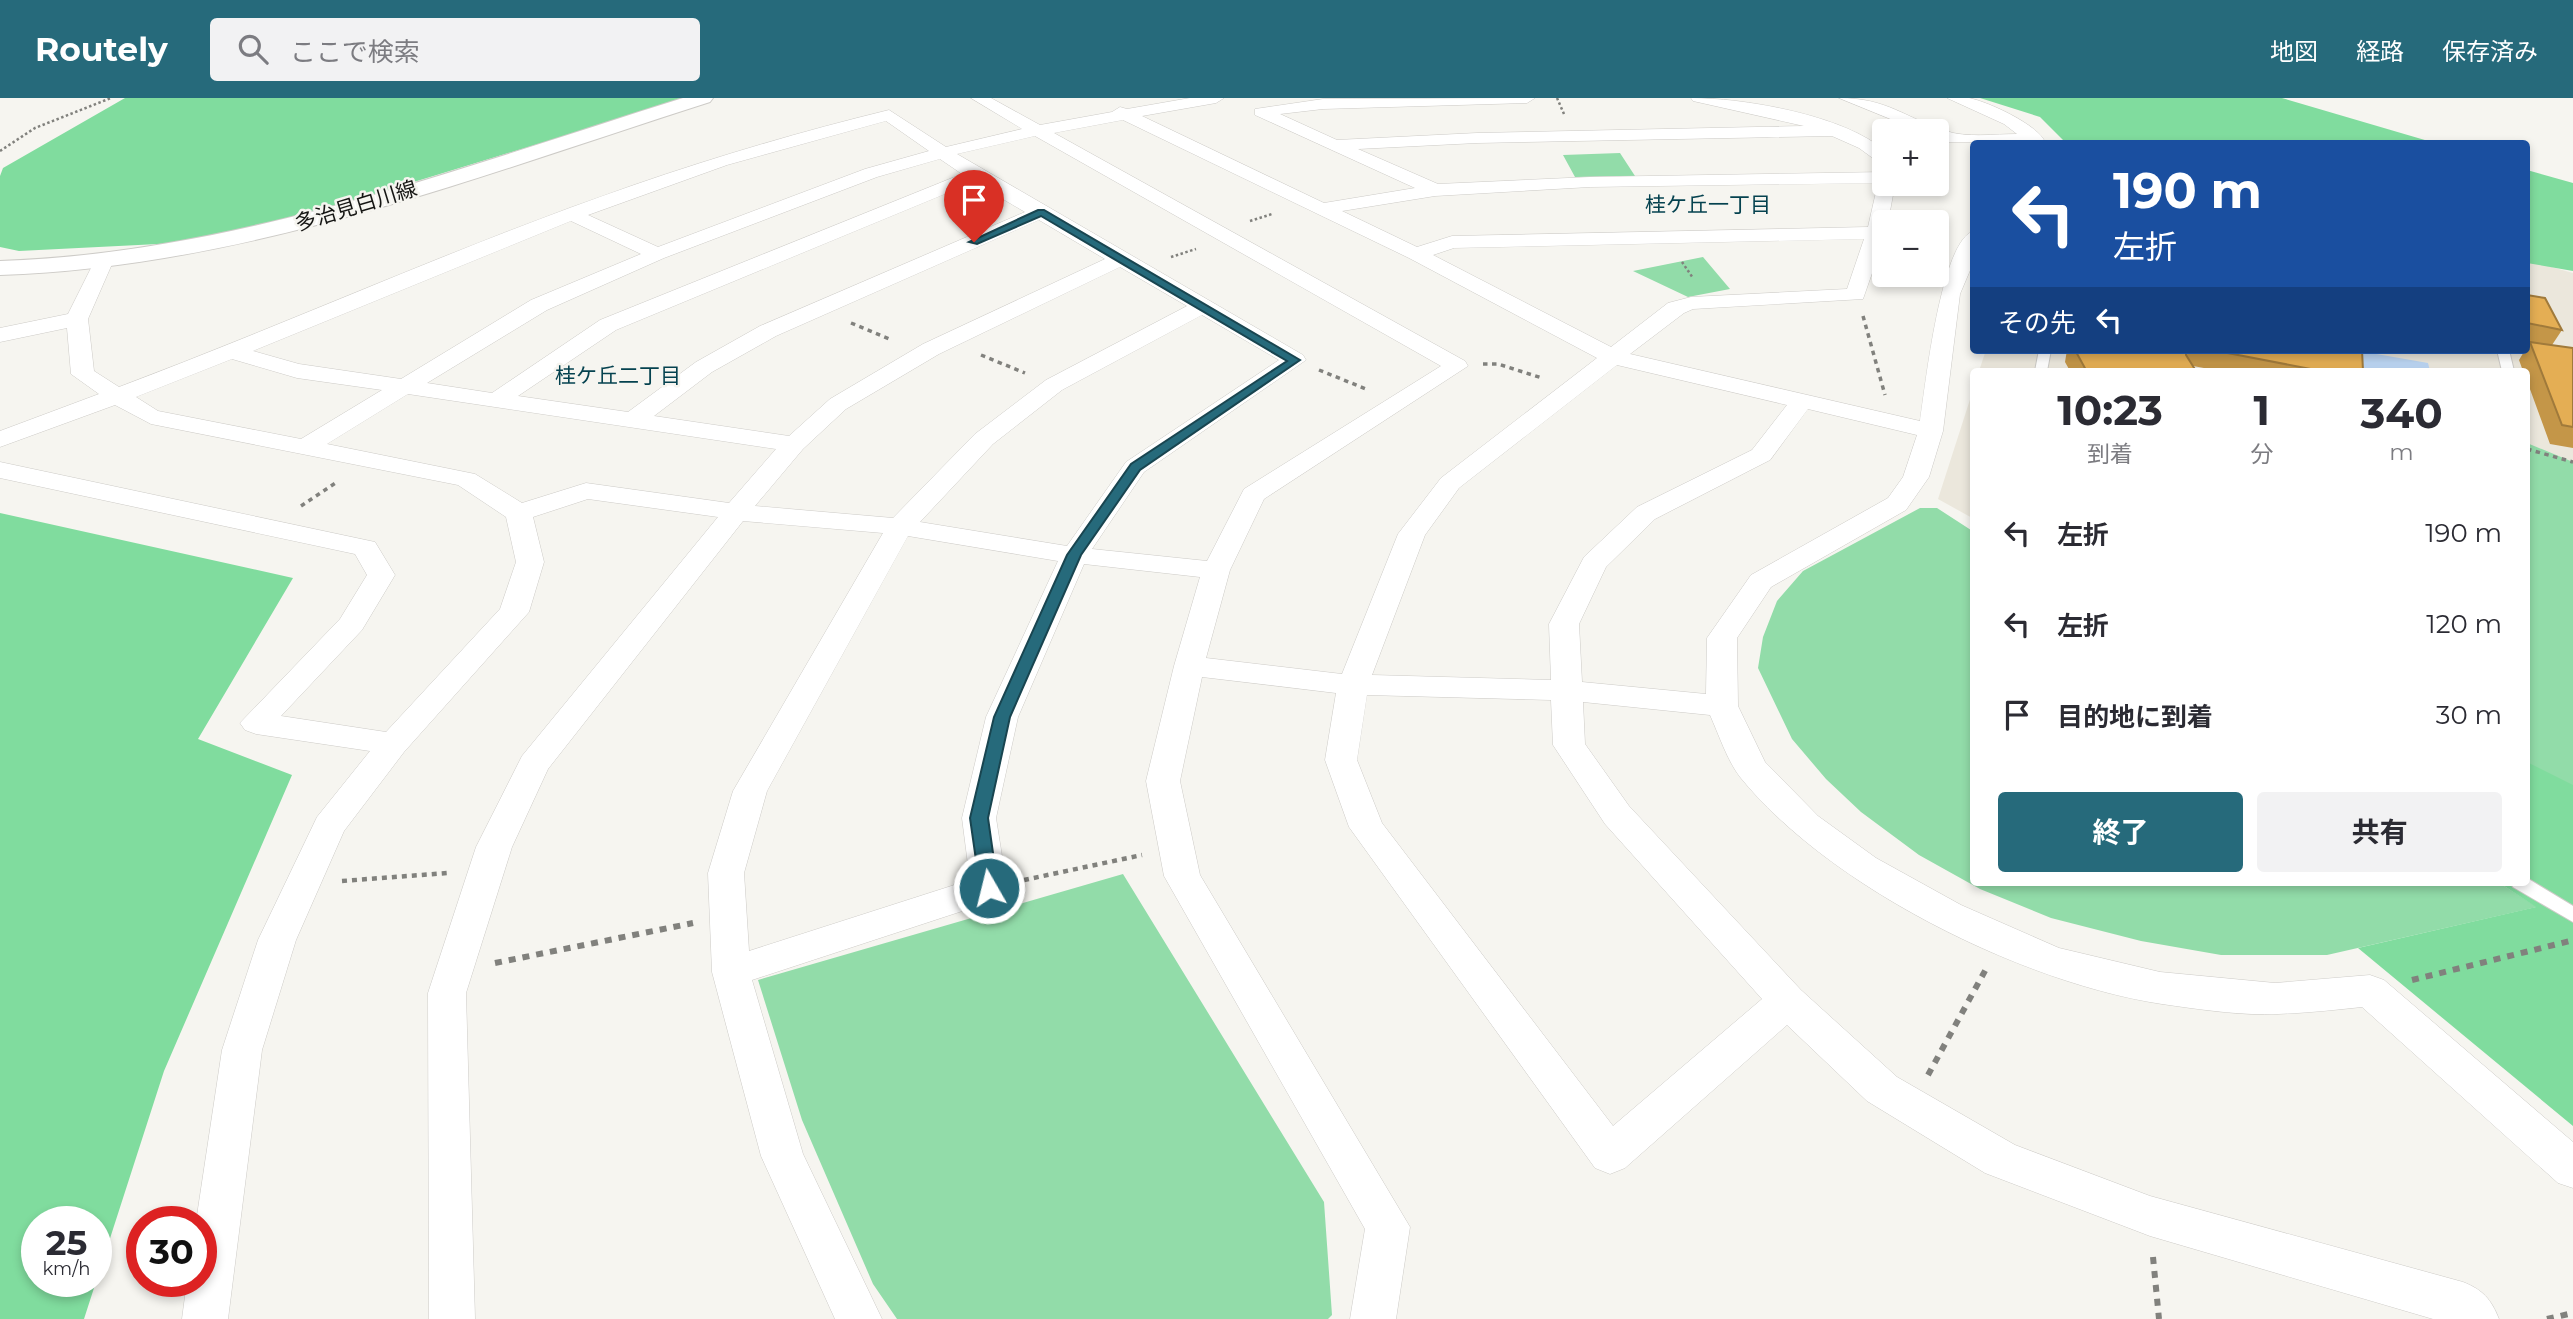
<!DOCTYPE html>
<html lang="ja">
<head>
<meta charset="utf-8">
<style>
  :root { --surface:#fff; --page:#f2f2f3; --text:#2b2b33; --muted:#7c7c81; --accent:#266a7b }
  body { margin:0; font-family:Montserrat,"Noto Sans JP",sans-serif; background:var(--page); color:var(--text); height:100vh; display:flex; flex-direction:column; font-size:26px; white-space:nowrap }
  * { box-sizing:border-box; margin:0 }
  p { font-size:23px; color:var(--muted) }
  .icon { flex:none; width:38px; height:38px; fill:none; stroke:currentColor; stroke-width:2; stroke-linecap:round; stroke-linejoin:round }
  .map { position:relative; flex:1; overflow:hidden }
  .panel { position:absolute; left:1970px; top:270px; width:560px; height:518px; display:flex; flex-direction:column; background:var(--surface); border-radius:7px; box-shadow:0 4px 10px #0003 }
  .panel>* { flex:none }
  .top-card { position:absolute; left:1970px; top:42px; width:560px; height:214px; border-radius:7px; box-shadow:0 4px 10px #0003; background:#1a4fa0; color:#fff; overflow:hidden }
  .tools { position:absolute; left:1872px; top:21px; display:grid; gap:14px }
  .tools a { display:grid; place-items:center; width:77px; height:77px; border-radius:7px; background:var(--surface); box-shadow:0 4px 10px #0003; font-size:35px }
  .speed { position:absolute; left:21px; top:1108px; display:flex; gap:14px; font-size:35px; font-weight:700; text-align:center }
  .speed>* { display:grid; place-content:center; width:91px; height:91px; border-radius:50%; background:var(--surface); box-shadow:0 4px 10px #0003; line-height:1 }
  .speed small { font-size:18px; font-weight:400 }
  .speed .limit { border:10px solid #d22; background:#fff; color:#111 }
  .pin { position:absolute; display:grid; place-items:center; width:60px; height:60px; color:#fff; margin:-72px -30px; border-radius:50% 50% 50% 0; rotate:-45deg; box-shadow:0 0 7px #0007 }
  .pin .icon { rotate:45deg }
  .me { position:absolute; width:77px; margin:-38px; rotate:352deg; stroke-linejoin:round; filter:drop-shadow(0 0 5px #0008) }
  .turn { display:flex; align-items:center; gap:24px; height:147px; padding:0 28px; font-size:32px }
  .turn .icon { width:91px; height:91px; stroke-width:2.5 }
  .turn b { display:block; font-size:49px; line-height:60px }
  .then { display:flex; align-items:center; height:66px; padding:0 28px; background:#0003; gap:14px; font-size:26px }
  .eta { display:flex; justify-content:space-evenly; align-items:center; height:119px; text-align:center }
  .eta b { font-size:42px; font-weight:700; line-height:49px }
  .action { display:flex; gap:14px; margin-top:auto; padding:14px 28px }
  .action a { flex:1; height:80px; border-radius:7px; background:var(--accent); color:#fff; font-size:28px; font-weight:700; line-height:80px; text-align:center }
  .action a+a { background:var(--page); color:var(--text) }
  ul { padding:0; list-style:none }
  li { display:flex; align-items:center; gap:21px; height:91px; padding:0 28px }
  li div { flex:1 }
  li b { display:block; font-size:26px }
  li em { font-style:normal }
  header { display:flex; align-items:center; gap:42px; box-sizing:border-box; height:98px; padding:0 35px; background:var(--accent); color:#fff }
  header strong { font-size:33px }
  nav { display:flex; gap:38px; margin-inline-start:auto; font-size:24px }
  .search { width:490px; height:63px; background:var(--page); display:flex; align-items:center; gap:18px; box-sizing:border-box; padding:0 24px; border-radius:7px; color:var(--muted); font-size:26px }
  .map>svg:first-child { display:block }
</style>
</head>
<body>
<header>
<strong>Routely</strong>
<div class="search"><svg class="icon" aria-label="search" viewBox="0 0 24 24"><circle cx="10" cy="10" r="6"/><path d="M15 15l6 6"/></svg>ここで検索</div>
<nav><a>地図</a><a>経路</a><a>保存済み</a></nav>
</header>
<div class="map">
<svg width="2573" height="1221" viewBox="0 0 2573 1221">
  <rect width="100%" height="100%" fill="#f6f5f0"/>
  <path fill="#ebe7dc" d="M2527,162L2573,175V750L2527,725V273H1979L1986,252H2527Z
    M1974,289V421L1938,401Z"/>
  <path fill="#92dca9" d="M1620,55L1635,78L1575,79L1563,57Z
    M1703,159L1730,191L1688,199L1633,173Z
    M2527,345L2573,364V687L2565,689L2527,667Z
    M1920,410H1937L1974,434V784H2498L2537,809L2327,857H2221L2141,843L2051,820L1980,791L1919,757L1861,714L1826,681L1792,641L1758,570L1763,539L1777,503L1803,473Z
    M1123,776L1324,1104L1332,1217L1328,1221H897L873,1186L802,1022L758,882Z"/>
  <path fill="#80dc9e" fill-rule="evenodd" d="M125,0H688L306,117L178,145L19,153L0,149V78L3,70Z
    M1980,0H2282L2435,45H2066L2040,19Z
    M2527,72L2573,85V173L2527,165Z
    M0,415L293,480L198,641L292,677L164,973L84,1221H0ZM37,1124H96V1183H37Z
    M2527,664L2573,687V1028L2358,850L2536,809L2498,784H2527Z"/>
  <path fill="#bbd5f2" d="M2359,253L2428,265L2430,273H2361Z"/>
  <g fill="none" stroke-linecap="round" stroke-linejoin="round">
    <defs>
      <path id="lane" d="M2039,252H2051L2047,273H2035Z
        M2497,252H2509L2514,273H2502Z
        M2527,780L2573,808V824L2513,789L2510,784H2527Z"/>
      <path id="street" d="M971,0H991L1040,27L1112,14L1120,9L1127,11L1190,0H1224L1216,5L1142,18L1324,105L1415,90L1255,17V11L1323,1L1535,0L1527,5L1323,11L1280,16L1337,42L1477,35L1804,28L1693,3L1691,0C1743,0 1833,16 1876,46L1885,53V69L1859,50L1832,38L1477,45L1358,51L1438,86L1590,79L1885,74V86H1895L1888,124H1885V138L1863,201L1693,211L1684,215L1630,256L1920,323C1925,290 1941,141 1974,133V163L1960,196L1943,333L1929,379L1906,412L1771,489L1737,540L1738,608L1765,664L1818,718L1876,760L1961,807L2059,850L2160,874L2275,885L2370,877L2384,882L2573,1044V1090L2558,1085L2362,909C2334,912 2306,915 2278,916C2243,918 2197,911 2162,906C2023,885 1829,789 1740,679C1727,662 1719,637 1710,617L1583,604L1585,646L1629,708L1801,892L1897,979L2015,1047L2150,1098L2463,1184C2483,1192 2491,1201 2499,1221H2433L2150,1138L1985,1075L1867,1003L1787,927L1625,1070L1610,1076L1595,1070L1349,729L1325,662L1336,595L1202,579L1180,683L1200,777L1410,1129L1396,1221H1350L1365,1131L1164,778L1146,683L1174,568L1200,479L1084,466L1018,619L996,720L1007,790L1002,800L752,882L803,1056L882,1221H835L761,1058L712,874L708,775L733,693L883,435L743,423L548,671L512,749L466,895L475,1221H429L428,895L476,749L522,658L718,419L588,401L533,419L544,464L529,514L404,654L344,733L296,842L262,952L228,1221H182L187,1183H201V1124H196L222,952L258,842L317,719L370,653L256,636L245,632L240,625L340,521L367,477L355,456L0,380V364L375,444L395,477L362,532L281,618L386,634L500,511L516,464L506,419L458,387L151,326L115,307L0,349V333L99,296L71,276L67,230L0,244V230L68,216L95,162H109L112,166L88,221L94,273L119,289C292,224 460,147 634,87C718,58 803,33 889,12L946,49L1022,31ZM1123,22L1409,160L1597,260L1441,380L1398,436L1342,576L1206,560L1230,472L1264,401L1468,268L1465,263L1054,35ZM886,23L929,53L865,71L658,149L588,117L727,67ZM1035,38L1441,268L1244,391L1207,463L1092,451L1144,374L1306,262L1303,257L957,56ZM940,61L962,76L600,222L492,295L427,285L547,212L664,160L877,79ZM974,84L1025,114L760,228L696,264L628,314L518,298L616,232ZM1878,85L1868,129L1452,138L1417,149L1342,113L1435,98L1590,89ZM1039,122L1105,161L923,246L830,301L789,338L654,318L712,274L776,238ZM571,123L641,156L531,202L401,281L299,266L253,253ZM1864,141L1847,191L1691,199L1668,205L1611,249L1433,157L1454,150ZM1120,169L1187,208L1046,282L975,336L893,420L755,408L803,351L846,311L939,256ZM1202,217L1279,262L1126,364L1067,448L920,424L993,346L1062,292ZM232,261L297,280L382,292L301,341L158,313L136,299ZM1617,267L1787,307L1752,352L1637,409L1584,459L1549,526L1551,582L1372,577L1425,437L1459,390ZM408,296L776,351L729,405L586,385L522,405L475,376L327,346ZM1808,311L1917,337L1903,379L1888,400L1751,477L1707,540L1706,596L1582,584L1579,526L1606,469L1655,421L1770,362ZM908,438L1058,463L986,619L962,720L970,782L749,853L744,775L767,693ZM1367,597L1551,602L1553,647L1605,726L1762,901L1613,1028L1382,725L1357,662Z
        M1839,0C1888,0 1905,20 1946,33C1966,40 1995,36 2017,36L2004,26L1947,0C1954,0 1963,0 1969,0C1989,4 2038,27 2045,44H1944L1937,42V33H1920Z"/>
      <path id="primary" d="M683,0H713L710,4C478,78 246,169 0,177V163C236,155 459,70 683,0Z"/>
    </defs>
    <use href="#lane" stroke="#cdcbc7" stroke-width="2"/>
    <use href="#street" stroke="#cdcbc7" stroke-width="1"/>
    <use href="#primary" stroke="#cdcbc7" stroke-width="2"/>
    <path stroke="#81817d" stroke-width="2.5" stroke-dasharray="2.5 2.5" stroke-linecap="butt" d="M1557,0L1564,16
      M0,53L35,30L111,0
      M1250,123L1272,116
      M1171,159L1196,151
      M1682,164L1693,180"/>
    <path stroke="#81817d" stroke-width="3.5" stroke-dasharray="4.5 4.5" stroke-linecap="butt" d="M1863,218L1885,297
      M851,225L892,242
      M981,257L1025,275
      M1483,266H1498L1542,280
      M1319,272L1366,291
      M2527,351L2573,364
      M301,408L337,384"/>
    <path stroke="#81817d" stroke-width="4.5" stroke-dasharray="5 5" stroke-linecap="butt" d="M1024,782L1142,757
      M342,783L448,775"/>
    <path stroke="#81817d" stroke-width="6" stroke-dasharray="7 7" stroke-linecap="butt" d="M495,865L693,825
      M2412,882L2570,843
      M1928,977L1986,871
      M2153,1159L2159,1221
      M2547,1221L2573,1215"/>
    <use href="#lane" fill="#fff" fill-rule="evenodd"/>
    <use href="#street" fill="#fff" fill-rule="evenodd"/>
    <use href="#primary" fill="#fff" fill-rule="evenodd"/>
  </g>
  <path fill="#c49648" d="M2527,197L2562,232L2552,247L2573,250V350L2550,346L2527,283V273H2523L2519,262L2525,252H2527V249L2529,245H2527Z
    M2067,252H2362L2363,273H2220L2193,268L2196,273H2070L2065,264Z"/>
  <path fill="#e4ae54" stroke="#a07a3b" stroke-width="2" d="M2527,197L2545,200L2562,232L2527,225Z
    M2530,244L2573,250V329L2562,327Z
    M2075,252H2186V257L2196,273H2080L2086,272Z
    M2212,252H2362L2363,273H2321Z"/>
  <path fill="#266a7b" stroke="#194550" stroke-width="2" d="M1038,112H1044L1300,262L1140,372L1081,457L1010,619L988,720L998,790L989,797L980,790L970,720L994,619L1067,457L1131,366L1287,263L1041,118L977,146L969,144Z"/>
  <g text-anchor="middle" stroke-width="5" stroke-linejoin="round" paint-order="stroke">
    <g font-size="21" fill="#05424f" stroke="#f6f5f0">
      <text x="1708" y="114">桂ケ丘一丁目</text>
      <text x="618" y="285">桂ケ丘二丁目</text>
    </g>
    <g font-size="21" fill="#161614" stroke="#f6f5f0">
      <text transform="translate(356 108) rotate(-17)" y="7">多治見白川線</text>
    </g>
  </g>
</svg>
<div class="tools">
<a>+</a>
<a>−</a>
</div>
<div class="speed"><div>25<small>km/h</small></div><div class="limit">30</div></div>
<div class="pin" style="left:974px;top:144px;background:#d93025"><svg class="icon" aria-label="arrive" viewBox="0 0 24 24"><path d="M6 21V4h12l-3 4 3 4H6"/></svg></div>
<svg class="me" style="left:989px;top:790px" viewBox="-20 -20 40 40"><circle r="17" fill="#266a7b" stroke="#fff" stroke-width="3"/><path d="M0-11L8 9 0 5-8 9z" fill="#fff"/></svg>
<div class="top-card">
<div class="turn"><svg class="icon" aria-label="left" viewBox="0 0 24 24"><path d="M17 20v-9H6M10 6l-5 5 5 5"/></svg><div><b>190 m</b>左折</div></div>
<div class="then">その先<svg class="icon" aria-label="left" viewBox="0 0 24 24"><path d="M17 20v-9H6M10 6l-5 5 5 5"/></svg></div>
</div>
<section class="panel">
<div class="eta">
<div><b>10:23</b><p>到着</p></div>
<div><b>1</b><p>分</p></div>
<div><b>340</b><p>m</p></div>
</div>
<ul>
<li><svg class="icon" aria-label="left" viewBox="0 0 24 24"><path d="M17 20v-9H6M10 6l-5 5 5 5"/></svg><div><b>左折</b></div><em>190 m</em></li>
<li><svg class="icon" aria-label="left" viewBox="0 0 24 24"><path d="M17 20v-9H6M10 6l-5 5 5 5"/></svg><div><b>左折</b></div><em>120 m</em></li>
<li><svg class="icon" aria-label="arrive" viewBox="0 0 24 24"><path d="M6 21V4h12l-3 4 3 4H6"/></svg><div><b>目的地に到着</b></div><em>30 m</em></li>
</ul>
<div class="action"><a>終了</a><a>共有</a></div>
</section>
</div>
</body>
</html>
